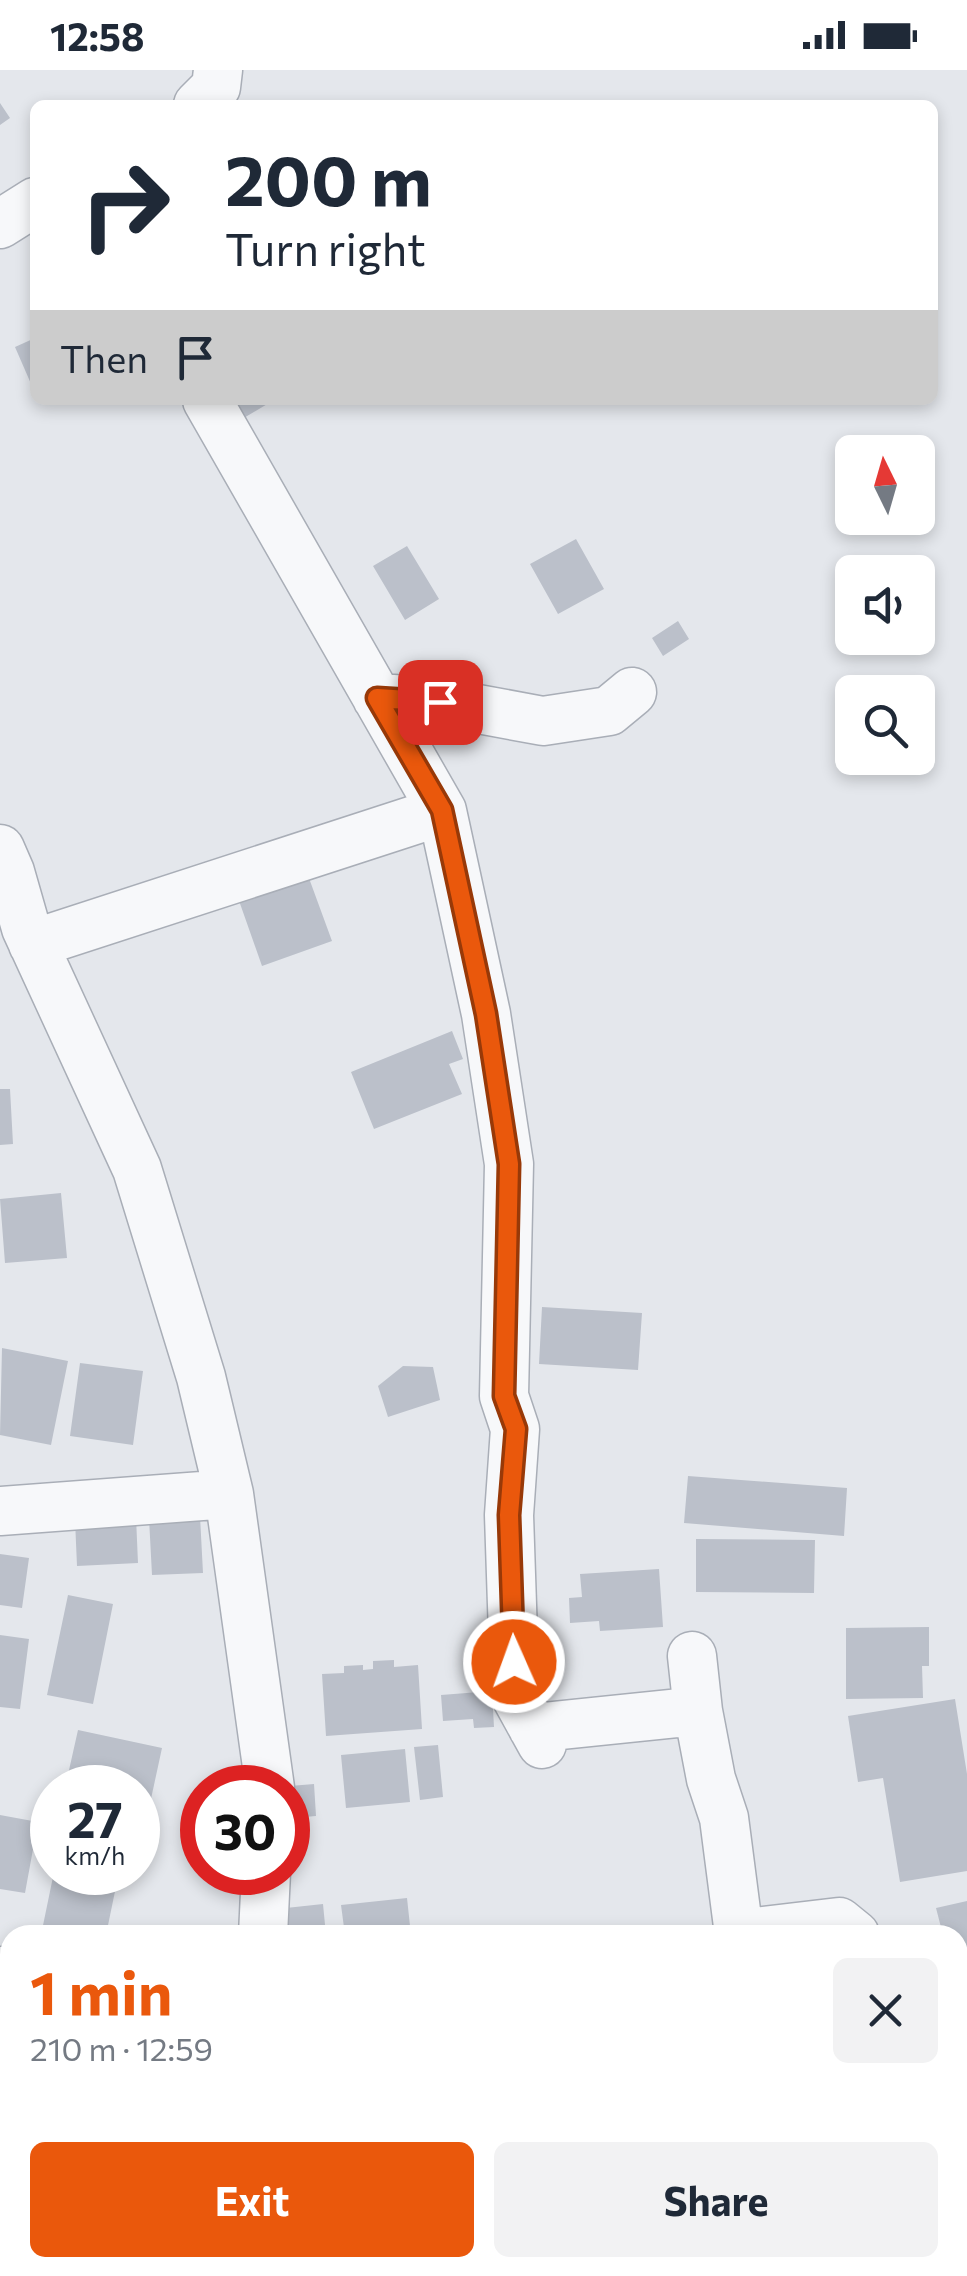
<!DOCTYPE html>
<html lang="en">
<head>
<meta charset="utf-8">
<style>
  :root { --surface:#fff; --page:#f2f2f3; --text:#1f2937; --muted:#747a83; --accent:#ea580c }
  body { margin:0; font-family:Commissioner,sans-serif; background:var(--page); color:var(--text); height:100vh; display:flex; flex-direction:column; font-size:38px; white-space:nowrap }
  * { box-sizing:border-box; margin:0 }
  p { font-size:32px; color:var(--muted) }
  .icon { flex:none; width:55px; height:55px; fill:none; stroke:currentColor; stroke-width:2; stroke-linecap:round; stroke-linejoin:round }
  .map { position:relative; flex:1; overflow:hidden }
  .details { position:absolute; left:0px; top:1855px; width:968px; height:352px; display:flex; flex-direction:column; background:var(--surface); border-radius:30px 30px 0 0; box-shadow:0 5px 15px #0003 }
  .details>* { flex:none }
  .banner { position:absolute; left:30px; top:30px; width:908px; height:305px; border-radius:15px; box-shadow:0 5px 15px #0003; background:#fff; color:var(--text); overflow:hidden }
  .needle { width:65px; rotate:355deg }
  .controls { position:absolute; left:835px; top:365px; display:grid; gap:20px }
  .controls a { display:grid; place-items:center; width:100px; height:100px; border-radius:15px; background:var(--surface); box-shadow:0 5px 15px #0003; font-size:50px }
  .speed { position:absolute; left:30px; top:1695px; display:flex; gap:20px; font-size:50px; font-weight:700; text-align:center }
  .speed>* { display:grid; place-content:center; width:130px; height:130px; border-radius:50%; background:var(--surface); box-shadow:0 5px 15px #0003; line-height:1 }
  .speed small { font-size:25px; font-weight:400 }
  .speed .limit { border:15px solid #d22; background:#fff; color:#111 }
  .pin { position:absolute; display:grid; place-items:center; width:85px; height:85px; color:#fff; margin:-42px; border-radius:20px; box-shadow:0 5px 15px #0006 }
  .me { position:absolute; width:110px; margin:-55px; rotate:358deg; stroke-linejoin:round; filter:drop-shadow(0 0 8px #0008) }
  .turn { display:flex; align-items:center; gap:35px; height:210px; padding:0 30px; font-size:45px }
  .turn .icon { width:130px; height:130px; stroke-width:2.5 }
  .turn b { display:block; font-size:70px; line-height:85px }
  .then { display:flex; align-items:center; height:95px; padding:0 30px; background:#0003; gap:20px; font-size:38px }
  .round { display:grid; place-items:center; flex:none; width:105px; height:105px; border-radius:15px; background:var(--page) }
  .summary { display:flex; align-items:center; justify-content:space-between; height:170px; padding:0 30px }
  h1 { font-size:60px; font-weight:700; line-height:75px; color:var(--accent) }
  .primary-button { display:flex; gap:20px; margin-top:auto; padding:20px 30px }
  .primary-button a { flex:1; height:115px; border-radius:15px; background:var(--accent); color:#fff; font-size:40px; font-weight:700; line-height:115px; text-align:center }
  .primary-button a+a { background:var(--page); color:var(--text) }
  .status { display:flex; justify-content:space-between; align-items:center; height:70px; padding:0 50px; background:var(--surface); direction:ltr }
  .status svg { height:28px; fill:currentColor }
  .map>svg:first-child { display:block }
</style>
</head>
<body>
<div class="status"><b>12:58</b><svg viewBox="0 0 49 12"><path d="M0 12V9h3v3zM5 12V6h3v6zM10 12V3h3v9zM15 12V0h3v12zM26 1h20v11H26zM47 4h2v5h-2z"/></svg></div>
<div class="map">
<svg width="967" height="2206" viewBox="0 0 967 2206">
  <rect width="100%" height="100%" fill="#e4e7ec"/>
  <path fill="#bbc0ca" d="M0,33L10,48L0,55Z
    M35,268V323L15,277Z
    M231,330H274L242,349Z
    M576,469L604,519L558,544L530,494Z
    M407,476L439,529L405,550L373,496Z
    M678,551L689,569L663,586L652,568Z
    M306,800L332,871L262,896L237,825Z
    M452,961L463,989L449,994L462,1024L374,1059L351,1002Z
    M0,1019H10L13,1074L0,1075Z
    M61,1123L67,1188L5,1193L0,1129Z
    M542,1237L642,1243L638,1300L539,1294Z
    M2,1278L68,1291L51,1375L0,1365Z
    M80,1293L143,1301L133,1375L70,1366Z
    M403,1296L433,1297L440,1330L388,1347L378,1316Z
    M688,1406L847,1418L844,1466L684,1453Z
    M200,1446L203,1503L152,1505L149,1448Z
    M136,1447L138,1493L77,1496L75,1450Z
    M696,1469L815,1470L814,1523L696,1522Z
    M0,1484L29,1488L22,1538L0,1535Z
    M659,1499L663,1557L600,1561L599,1551L570,1553L569,1528L582,1527L580,1504Z
    M68,1525L113,1534L93,1634L47,1625Z
    M929,1557V1596H922L923,1628L846,1629V1558Z
    M0,1565L29,1569L20,1639L0,1637Z
    M394,1590V1597L418,1595L422,1659L326,1666L322,1604L344,1603V1596L363,1595V1600L373,1599V1591Z
    M492,1621L494,1657L474,1658L473,1649L443,1651L441,1625Z
    M955,1629L967,1704V1801L900,1812L883,1708L858,1712L848,1646Z
    M78,1660L162,1678L146,1752L138,1750V1718H65Z
    M438,1675L443,1727L420,1730L414,1677Z
    M405,1679L410,1732L346,1738L341,1685Z
    M314,1714L316,1746L292,1748L290,1716Z
    M0,1745L38,1752L25,1823L0,1819Z
    M54,1802H119L106,1865H41Z
    M407,1828L411,1865H345L341,1835Z
    M967,1831V1953H966L958,1921V1865H943L936,1838Z
    M323,1834L326,1865H288L286,1838Z
    M20,2198H63L62,2206H18Z
    M309,2198H342V2200L310,2203Z"/>
  <g fill="none" stroke-linecap="round" stroke-linejoin="round">
    <defs>
      <path id="minor" d="M198,35L216,17L218,0
        M0,154L35,132
        M377,628L440,632L543,651L609,641L632,622
        M442,741L486,944L509,1094L504,1326L515,1359L509,1445L515,1625L542,1674
        M0,779L10,802L26,858L137,1099L201,1307L229,1424L270,1718
        M33,874L442,741L207,330
        M0,1441L229,1424
        M698,1641L711,1709L724,1748L739,1864L839,1852L855,1865
        M533,1658L698,1641L692,1586
        M263,1865L266,1802
        M0,1901L10,1904
        M958,2042L967,2093
        M958,2174L967,2167
        M221,2206L222,2198
        M907,2206L923,2198"/>
    </defs>
    <use href="#minor" stroke="#a9aeb7" stroke-width="51"/>
    <use href="#minor" stroke="#f7f8fa" stroke-width="48"/>
  </g>
  <g fill="none" stroke-linecap="round" stroke-linejoin="round">
    <defs>
      <path id="route" d="M440,632L377,628L442,740L486,944L509,1094L504,1326L516,1359L509,1445L514,1592"/>
    </defs>
    <use href="#route" stroke="#983908" stroke-width="25"/>
    <use href="#route" stroke="#ea580c" stroke-width="18"/>
  </g>
</svg>
<div class="controls">
<a><svg class="needle" viewBox="-14 -14 28 28"><path d="M0-13l5 13h-10z" fill="#e53935"/><path d="M0 13l5-13h-10z" fill="#747a83"/></svg></a>
<a><svg class="icon" aria-label="sound" viewBox="0 0 24 24"><path d="M4 9h4l5-4v14l-5-4H4zM17 9q2 3 0 6"/></svg></a>
<a><svg class="icon" aria-label="search" viewBox="0 0 24 24"><circle cx="10" cy="10" r="6"/><path d="M15 15l6 6"/></svg></a>
</div>
<div class="speed"><div>27<small>km/h</small></div><div class="limit">30</div></div>
<div class="pin" style="left:440px;top:632px;background:#d93025"><svg class="icon" aria-label="arrive" viewBox="0 0 24 24"><path d="M6 21V4h12l-3 4 3 4H6"/></svg></div>
<svg class="me" style="left:514px;top:1592px" viewBox="-20 -20 40 40"><circle r="17" fill="#ea580c" stroke="#fff" stroke-width="3"/><path d="M0-11L8 9 0 5-8 9z" fill="#fff"/></svg>
<div class="banner">
<div class="turn"><svg class="icon" aria-label="right" viewBox="0 0 24 24"><path d="M7 20v-9h11M14 6l5 5-5 5"/></svg><div><b>200 m</b>Turn right</div></div>
<div class="then">Then<svg class="icon" aria-label="arrive" viewBox="0 0 24 24"><path d="M6 21V4h12l-3 4 3 4H6"/></svg></div>
</div>
<section class="details">
<div class="summary"><div><h1>1 min</h1><p>210 m · 12:59</p></div><a class="round"><svg class="icon" aria-label="close" viewBox="0 0 24 24"><path d="M6 6l12 12M18 6L6 18"/></svg></a></div>
<div class="primary-button"><a>Exit</a><a>Share</a></div>
</section>
</div>
</body>
</html>
